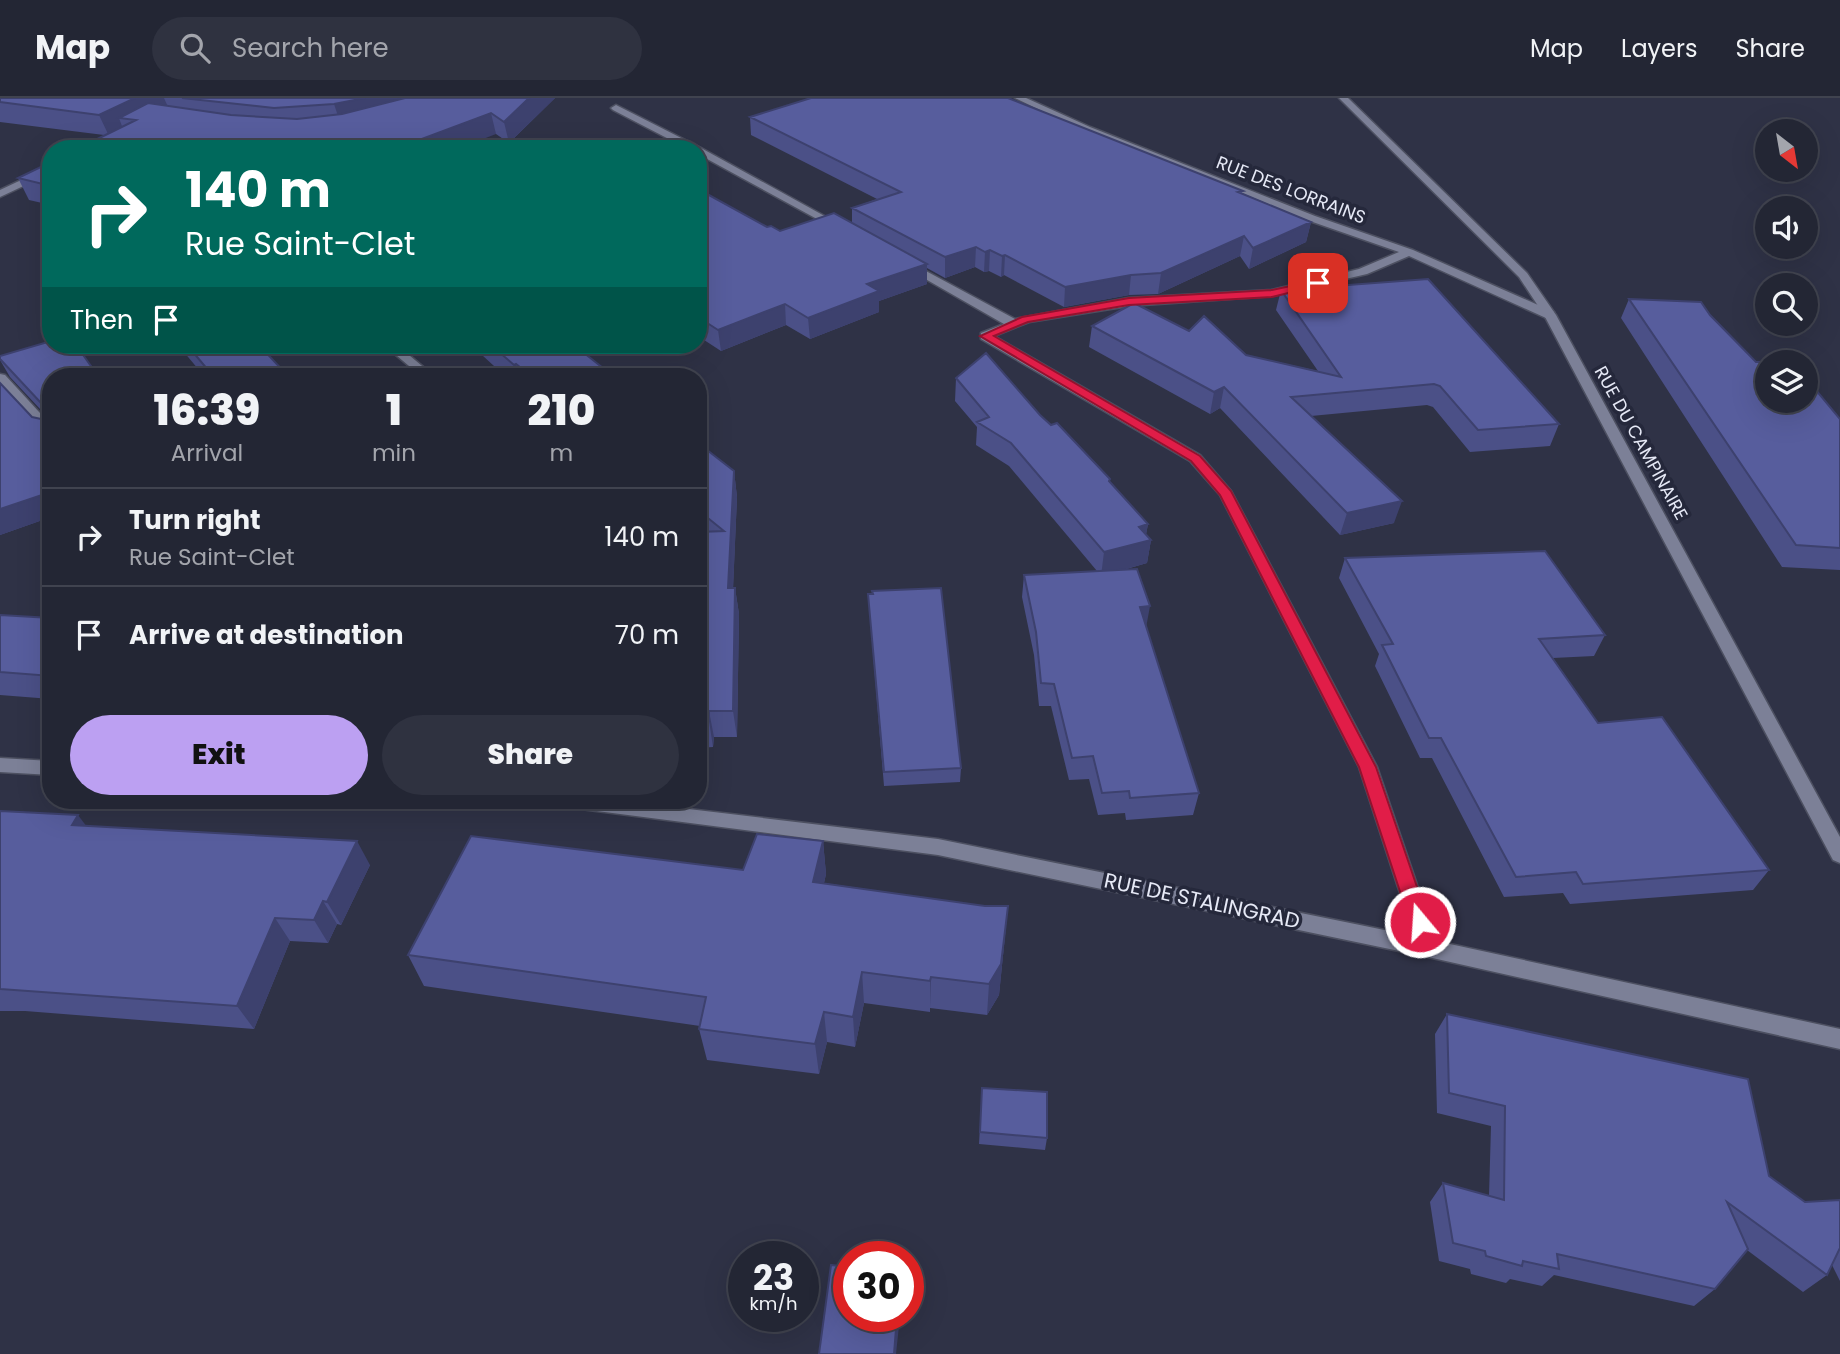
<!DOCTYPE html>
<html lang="en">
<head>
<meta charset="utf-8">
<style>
  :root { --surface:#232634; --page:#2f3240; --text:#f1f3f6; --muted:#a3a5ac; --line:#40434f; --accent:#bca0f2 }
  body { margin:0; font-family:Poppins,sans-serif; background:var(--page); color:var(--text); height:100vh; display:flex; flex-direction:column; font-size:26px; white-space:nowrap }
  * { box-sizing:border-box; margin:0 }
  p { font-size:23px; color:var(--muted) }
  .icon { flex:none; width:38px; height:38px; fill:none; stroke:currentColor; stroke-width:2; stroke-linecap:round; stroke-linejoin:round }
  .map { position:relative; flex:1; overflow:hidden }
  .drawer { position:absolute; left:42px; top:270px; width:665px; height:441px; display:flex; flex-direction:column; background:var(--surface); border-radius:28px; box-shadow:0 7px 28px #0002,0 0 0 2px var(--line) }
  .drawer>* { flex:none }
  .top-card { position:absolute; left:42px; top:42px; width:665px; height:214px; border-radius:28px; box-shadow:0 7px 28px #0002,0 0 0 2px var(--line); background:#00695c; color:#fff; overflow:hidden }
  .needle { width:46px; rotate:149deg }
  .buttons { position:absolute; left:1755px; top:21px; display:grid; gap:14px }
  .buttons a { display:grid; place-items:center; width:63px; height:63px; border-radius:50%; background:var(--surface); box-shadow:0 7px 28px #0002,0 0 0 2px var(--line); font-size:35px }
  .speed { position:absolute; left:728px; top:1143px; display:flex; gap:14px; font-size:35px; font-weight:700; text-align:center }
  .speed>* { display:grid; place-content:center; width:91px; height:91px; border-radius:50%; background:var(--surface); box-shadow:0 7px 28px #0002,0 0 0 2px var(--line); line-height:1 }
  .speed small { font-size:18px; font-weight:400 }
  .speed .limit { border:10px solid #d22; background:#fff; color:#111 }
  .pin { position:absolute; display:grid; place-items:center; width:60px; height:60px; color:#fff; margin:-30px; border-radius:14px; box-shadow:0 4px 10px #0006 }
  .me { position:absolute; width:77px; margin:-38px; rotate:342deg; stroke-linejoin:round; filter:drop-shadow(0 0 5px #0008) }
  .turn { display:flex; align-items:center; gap:24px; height:147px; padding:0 28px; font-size:32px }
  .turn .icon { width:91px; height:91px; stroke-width:2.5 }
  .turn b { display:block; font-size:49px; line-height:60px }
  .then { display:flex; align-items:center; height:66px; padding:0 28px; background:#0003; gap:14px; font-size:26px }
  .eta { display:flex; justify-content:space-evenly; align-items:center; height:119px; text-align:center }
  .eta b { font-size:42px; font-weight:800; line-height:49px }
  .cta { display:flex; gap:14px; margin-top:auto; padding:14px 28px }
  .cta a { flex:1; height:80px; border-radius:42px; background:var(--accent); color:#111; font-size:28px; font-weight:800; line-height:80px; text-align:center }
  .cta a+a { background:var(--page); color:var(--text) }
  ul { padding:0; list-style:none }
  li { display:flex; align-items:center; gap:21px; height:98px; padding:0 28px; border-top:2px solid var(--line) }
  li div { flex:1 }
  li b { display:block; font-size:26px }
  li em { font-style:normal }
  header { display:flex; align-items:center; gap:42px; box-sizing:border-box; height:98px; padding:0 35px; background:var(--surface); border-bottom:2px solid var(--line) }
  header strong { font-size:33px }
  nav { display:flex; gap:38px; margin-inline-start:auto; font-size:24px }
  .search { width:490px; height:63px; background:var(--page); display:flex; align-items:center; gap:18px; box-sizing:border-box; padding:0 24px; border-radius:38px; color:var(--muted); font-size:26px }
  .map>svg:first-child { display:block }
</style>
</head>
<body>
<header>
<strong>Map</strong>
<div class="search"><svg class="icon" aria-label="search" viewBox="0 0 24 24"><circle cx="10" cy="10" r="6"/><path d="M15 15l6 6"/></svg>Search here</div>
<nav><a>Map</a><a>Layers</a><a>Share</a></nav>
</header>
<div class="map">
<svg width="1840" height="1256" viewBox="0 0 1840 1256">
  <rect width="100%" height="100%" fill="#2f3246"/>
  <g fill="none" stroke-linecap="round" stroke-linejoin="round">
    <defs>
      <path id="lane" d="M0,276L5,277L51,327V339L46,338L0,288Z"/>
      <path id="street" d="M1015,0H1026L1090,29L1315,118L1413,152L1554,214V220H1546L1409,158L1367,176L1272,198L1129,208L1029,224L994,238L1200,357L1231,393L1377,669L1436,843L1840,931V951L1428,859L938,757L550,707L548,702H613L938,741L1414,838L1359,669L1220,397L1190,363L981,241V235L1004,226L901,167L911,165L1015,221L1129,200L1272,192L1359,171L1399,154L1307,122L1084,33Z
        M616,7L701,50L848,131L839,133L698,56V51H688L613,12L611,10Z
        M51,68V75L0,99V92Z
        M384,247H397L434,278H421Z
        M0,660L51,663V677L0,674Z"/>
      <path id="secondary" d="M1339,0H1348L1527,175L1556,217L1840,739V765L1833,762L1544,217L1519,179Z"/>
    </defs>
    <use href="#lane" stroke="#4d5061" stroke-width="3"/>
    <use href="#street" stroke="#4d5061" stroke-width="3"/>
    <use href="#secondary" stroke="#4d5061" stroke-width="3"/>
    <use href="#lane" fill="#7c8097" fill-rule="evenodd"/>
    <use href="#street" fill="#7c8097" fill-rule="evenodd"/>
    <use href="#secondary" fill="#7c8097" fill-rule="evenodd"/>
  </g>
  <path fill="#4b5087" d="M0,0H555L509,45L496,36L104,37L0,24Z
    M750,19L1243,93L1242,95L1311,124L1306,144L1249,171L1240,158L1158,196L1129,197L1064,209L1004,177L1001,179L989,173L984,174L975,169L945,180L927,170V186L879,203V214L810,241L786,227L721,253L701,240L698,241V91L767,129L780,133L852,125V110L877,101L751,37Z
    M51,64V107L29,102L18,80Z
    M1281,192L1559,326L1550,348L1470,354L1433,309L1427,307L1311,318L1394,425L1340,437L1220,310L1210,316L1089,249L1092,228L1189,233L1246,257L1318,273L1276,212Z
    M1629,201L1756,264L1840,321V472L1782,469L1621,220Z
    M178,247H259L288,278H204Z
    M471,247H574L613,278H505Z
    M0,258L51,278V419L0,437V285L32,319L41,321V312L10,279L0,262Z
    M956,280L1040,317L1110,381V384L1148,426L1146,436L1151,442L1147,465L1123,472L1146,528L1199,695L1193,717L1126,722L1125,715L1098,717L1089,681L1069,682L1051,608H1039L1034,557L1022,499L1024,477L1097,473L1009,368L976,347L977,329L955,303Z
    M698,345L734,373L737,399L733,490H735L739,516L737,639H714L713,649L698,650Z
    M1345,460L1605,537L1594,558L1553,560L1598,625L1769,772L1753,792L1570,806L1563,795L1504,799L1432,660H1420L1375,568L1379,556L1339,480Z
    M868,496L961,670L960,684L884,688Z
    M0,517L51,520V601L0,597Z
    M0,713L86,728L370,767L341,827L337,826L328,845L290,843L254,931L25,913H0Z
    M823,743L826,776L824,785L985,808H1008L999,897L987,917L930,910V914L864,905L855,949L827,944L819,976L707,962L699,931L700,928L424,888L408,857L743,772Z
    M1447,916L1769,1078L1805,1104L1840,1102V1183L1832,1167L1827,1177L1803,1194L1747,1152L1715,1191L1694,1208L1554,1177L1542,1188L1510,1181L1506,1185L1471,1176L1470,1171L1439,1163L1430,1104L1443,1085L1489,1098L1491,1028L1437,1015L1435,936Z
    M982,990L1047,1040L1045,1052L979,1046Z"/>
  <path fill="#3d416e" d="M135,0H164L168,9L119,20L123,31L109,38L99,17Z
    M365,0H441L341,27L334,6Z
    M529,0H555L509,45L504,24Z
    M491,15L496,36L457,51H395Z
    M1311,124L1306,144L1249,171L1253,150Z
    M1244,138L1240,158L1158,196L1161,175Z
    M976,149L975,169L945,180V159Z
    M990,152L989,173L984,174L985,154Z
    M1005,157L1004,177L1001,179L1002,158Z
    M927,166V186L879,203V214L810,241L808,220L867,186Z
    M1131,177L1129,197L1064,209L1065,189Z
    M785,206L786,227L721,253L718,232Z
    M698,223L701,240L698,241Z
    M516,266L519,278H517L514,267Z
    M1224,289L1220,310L1210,316L1214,294Z
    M734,373L737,399L732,516L728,490Z
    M51,394V419L0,437V411Z
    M1402,403L1394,425L1340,437L1347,415Z
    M1148,426L1145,443L1151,442L1147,465L1101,478L1104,454L1139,429Z
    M735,490L739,516L737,639L733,613Z
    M1150,508L1146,530L1140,509Z
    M709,613L714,639L713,649L709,623Z
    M78,717L96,741L72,727Z
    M357,743L370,767L341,827L327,804Z
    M823,743L826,776L817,816L813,784Z
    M323,803L337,826L328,845L314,822Z
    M1008,808L999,897L987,917L989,886Z
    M275,820L290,843L254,931L237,908Z
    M862,874L864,905L855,949L853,919Z
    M931,879L930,910V914V883Z
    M824,914L827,944L819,976L815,946Z
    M897,1218H900L896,1256H894Z"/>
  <path fill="#575d9d" stroke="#3d416e" stroke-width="2" d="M0,0H135L99,17L0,4Z
    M182,0H365L334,6L274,10Z
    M405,0H529L504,24L491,15L395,51H77L136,22L119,20L148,5L231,17L297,21L342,16Z
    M811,0H1008L1243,93L1238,94L1311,124L1253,150L1244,138L1161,175L1131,177L1065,189L1005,157L1002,158L990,152L985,154L976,149L945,159L852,110L901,94L750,19Z
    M51,64V88L18,80Z
    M698,91L767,129L771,128L780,133L834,115L927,166L867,186L879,193L808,220L785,206L718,232L698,219Z
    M1428,181L1559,326L1478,332L1440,288L1434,286L1291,299L1402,403L1347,415L1224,289L1214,294L1092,228L1134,205L1189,233L1204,218L1246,257L1341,279L1281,192Z
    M1629,201L1701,204L1710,217L1756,264H1768V303H1806V280L1840,321V450L1796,447Z
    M51,243V247H76L98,278H51V394L0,411V285L32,319L41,321V305L0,261V258Z
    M187,247H259L288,278H213Z
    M491,247H574L613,278H531L516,266L514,267Z
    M986,255L1040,317L1051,327L1057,325L1110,381L1109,383L1148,426L1139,429L1151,442L1104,454L1011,345L977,324L989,319L956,280Z
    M698,345L734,373L728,490H735L733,613H709V623L698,624V434L724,433L698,412Z
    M1545,453L1605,537L1539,541L1598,625L1662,619L1769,772L1583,786L1576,774L1516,779L1441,640H1429L1382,547L1393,546L1345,460Z
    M1137,471L1150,508L1140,509L1199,695L1130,700L1129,693L1102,695L1093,658L1072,660L1054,586L1041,585L1036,534L1024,477Z
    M941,490L961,670L884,674L868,496H873L872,493Z
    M0,517L51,520V578L0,574Z
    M0,713L78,717L72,727L357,743L327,804L323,803L314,822L275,820L237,908L0,891Z
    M757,736L823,743L813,784L985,808H1008L1001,866L989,886L931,879L930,883L862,874L853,919L824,914L815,946L699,931L706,899L408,857L471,738L743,772Z
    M1447,916L1748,981L1769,1078L1805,1104L1840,1102V1150L1827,1177L1727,1104L1748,1151L1715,1191L1557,1156L1559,1171L1523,1163L1522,1168L1486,1158L1485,1153L1453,1145L1443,1085L1504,1102L1505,1008L1449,995Z
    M982,990L1047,994V1040L980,1034Z
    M831,1167L849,1169V1218H897L894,1256H819Z"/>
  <path fill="#e11d48" stroke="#92132f" stroke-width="2" d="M1318,182L1323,185L1321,187L1272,199L1129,207L1028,224L994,238L1200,358L1231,393L1376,669L1429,824L1426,829L1420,832L1413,829L1410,824L1359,669L1220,397L1191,363L980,238L1022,219L1129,200L1272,192Z"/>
  <g text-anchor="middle" stroke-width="7" stroke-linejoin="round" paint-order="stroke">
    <g font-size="18" fill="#e6e9f6" stroke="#25283b">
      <text transform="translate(1291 92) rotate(21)" y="6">RUE DES LORRAINS</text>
      <text transform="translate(1641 345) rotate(61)" y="6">RUE DU CAMPINAIRE</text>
    </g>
    <g font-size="21" fill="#e6e9f6" stroke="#25283b">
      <text transform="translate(1202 803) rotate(12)" y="7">RUE DE STALINGRAD</text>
    </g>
  </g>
</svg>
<div class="buttons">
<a><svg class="needle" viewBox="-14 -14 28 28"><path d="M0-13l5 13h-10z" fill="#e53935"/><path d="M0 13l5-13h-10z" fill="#a3a5ac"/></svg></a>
<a><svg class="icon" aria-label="sound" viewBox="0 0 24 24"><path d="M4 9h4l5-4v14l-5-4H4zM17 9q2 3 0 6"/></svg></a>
<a><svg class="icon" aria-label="search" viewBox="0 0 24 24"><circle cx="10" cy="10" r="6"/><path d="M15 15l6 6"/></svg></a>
<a><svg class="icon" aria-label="layers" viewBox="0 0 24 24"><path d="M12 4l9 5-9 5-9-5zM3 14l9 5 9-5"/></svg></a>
</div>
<div class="speed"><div>23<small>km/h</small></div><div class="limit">30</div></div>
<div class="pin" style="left:1318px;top:185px;background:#d93025"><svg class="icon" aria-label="arrive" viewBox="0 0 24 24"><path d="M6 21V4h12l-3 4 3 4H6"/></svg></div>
<svg class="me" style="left:1420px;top:824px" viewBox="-20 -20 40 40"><circle r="17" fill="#e11d48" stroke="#fff" stroke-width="3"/><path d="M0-11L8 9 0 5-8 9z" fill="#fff"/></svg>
<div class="top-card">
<div class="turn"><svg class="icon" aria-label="right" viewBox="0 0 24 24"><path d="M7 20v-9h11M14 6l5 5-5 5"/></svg><div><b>140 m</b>Rue Saint-Clet</div></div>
<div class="then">Then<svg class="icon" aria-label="arrive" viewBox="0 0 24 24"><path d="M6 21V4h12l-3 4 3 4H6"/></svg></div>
</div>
<section class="drawer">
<div class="eta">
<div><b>16:39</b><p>Arrival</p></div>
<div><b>1</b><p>min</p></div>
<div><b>210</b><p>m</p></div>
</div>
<ul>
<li><svg class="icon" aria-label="right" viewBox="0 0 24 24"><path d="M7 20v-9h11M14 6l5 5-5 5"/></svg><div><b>Turn right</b><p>Rue Saint-Clet</p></div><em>140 m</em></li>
<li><svg class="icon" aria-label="arrive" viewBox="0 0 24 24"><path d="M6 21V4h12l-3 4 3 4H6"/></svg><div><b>Arrive at destination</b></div><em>70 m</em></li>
</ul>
<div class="cta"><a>Exit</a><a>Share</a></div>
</section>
</div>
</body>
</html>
